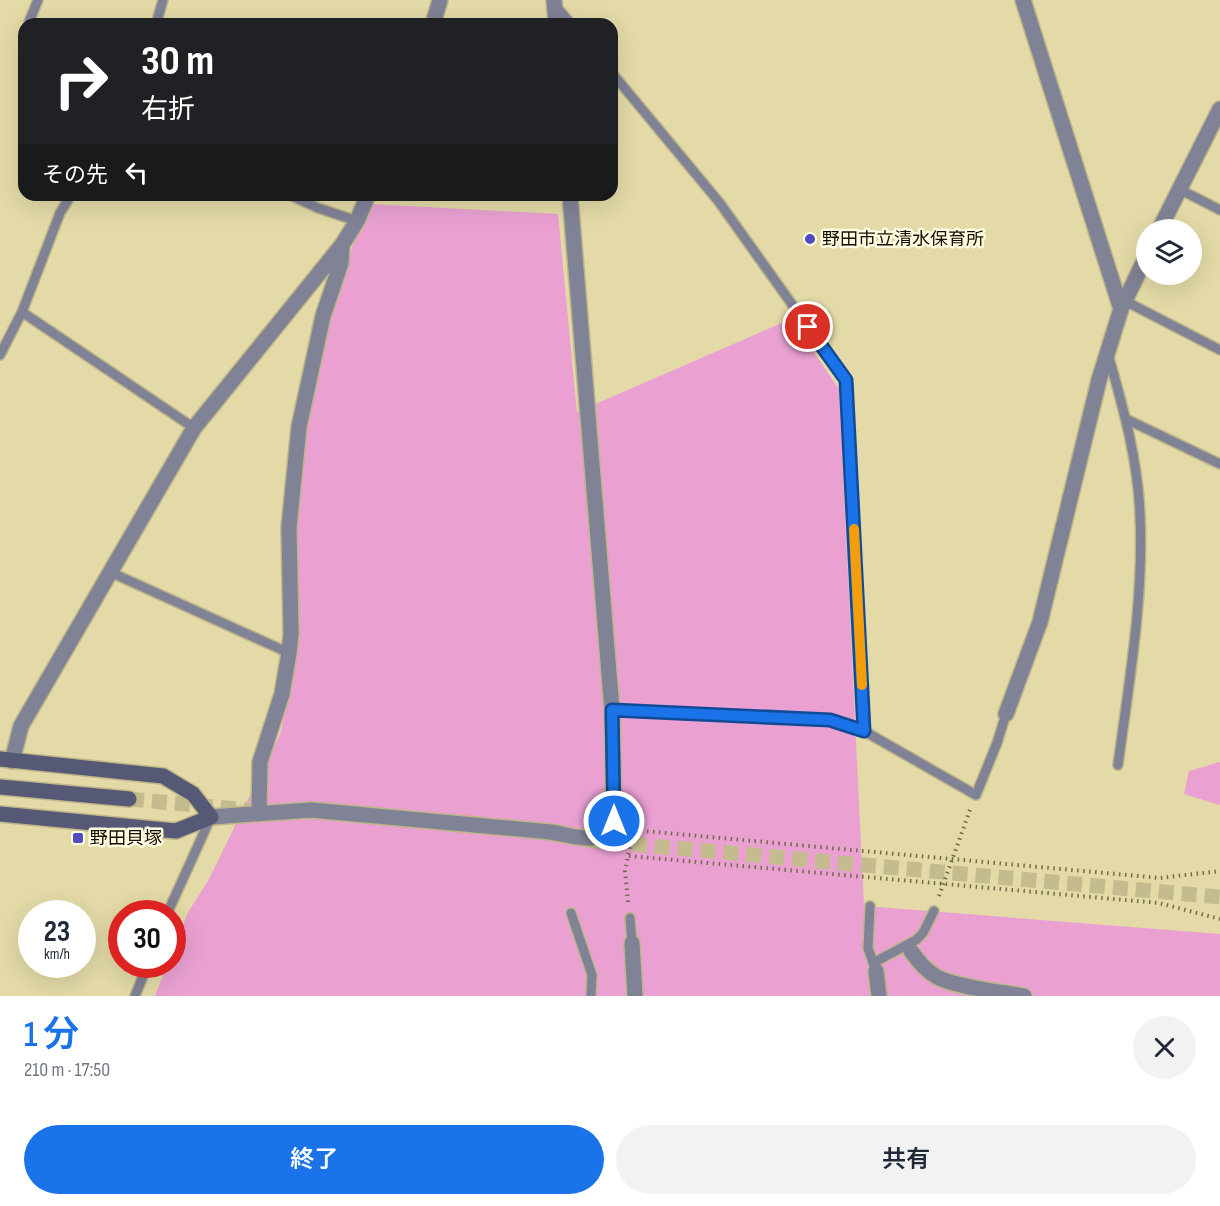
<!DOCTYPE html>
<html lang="ja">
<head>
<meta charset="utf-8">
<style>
  :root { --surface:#fff; --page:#f2f2f3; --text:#1f2937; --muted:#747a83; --accent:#1a73e8 }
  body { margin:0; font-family:"Sofia Sans Condensed","Noto Sans JP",sans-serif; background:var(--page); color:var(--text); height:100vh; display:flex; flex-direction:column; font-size:22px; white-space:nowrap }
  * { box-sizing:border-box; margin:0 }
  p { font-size:20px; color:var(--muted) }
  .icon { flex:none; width:33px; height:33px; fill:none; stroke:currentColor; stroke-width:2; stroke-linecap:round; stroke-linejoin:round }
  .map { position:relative; height:996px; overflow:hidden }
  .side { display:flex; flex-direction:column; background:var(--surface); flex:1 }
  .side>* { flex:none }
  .hud { position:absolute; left:18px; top:18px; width:600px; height:183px; border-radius:18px; box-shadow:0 6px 24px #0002; background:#202124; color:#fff; overflow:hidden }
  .fabs { position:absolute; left:1136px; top:219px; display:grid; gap:12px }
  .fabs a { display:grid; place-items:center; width:66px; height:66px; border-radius:50%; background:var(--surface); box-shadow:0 6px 24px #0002; font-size:30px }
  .speed { position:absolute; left:18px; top:900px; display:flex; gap:12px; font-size:30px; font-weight:700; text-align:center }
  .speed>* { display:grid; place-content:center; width:78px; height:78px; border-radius:50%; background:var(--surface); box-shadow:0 6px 24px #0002; line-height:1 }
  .speed small { font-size:15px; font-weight:400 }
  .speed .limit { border:9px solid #d22; background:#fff; color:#111 }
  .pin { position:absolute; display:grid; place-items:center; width:51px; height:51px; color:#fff; margin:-26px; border:3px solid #fff; border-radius:50%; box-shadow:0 2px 6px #0007 }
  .me { position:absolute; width:66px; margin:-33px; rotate:0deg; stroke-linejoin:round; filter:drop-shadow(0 0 4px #0008) }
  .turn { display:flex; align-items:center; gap:21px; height:126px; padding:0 24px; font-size:27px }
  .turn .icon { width:78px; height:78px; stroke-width:2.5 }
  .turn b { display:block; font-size:42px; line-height:51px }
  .then { display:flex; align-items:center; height:57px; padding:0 24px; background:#0003; gap:12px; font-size:22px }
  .round { display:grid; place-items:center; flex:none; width:63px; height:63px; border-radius:32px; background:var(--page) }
  .overview { display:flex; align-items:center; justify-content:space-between; height:102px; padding:0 24px }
  h1 { font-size:36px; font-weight:600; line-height:45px; color:var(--accent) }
  .primary-button { display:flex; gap:12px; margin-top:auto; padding:12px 24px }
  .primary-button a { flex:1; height:69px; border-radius:36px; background:var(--accent); color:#fff; font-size:24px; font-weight:600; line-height:69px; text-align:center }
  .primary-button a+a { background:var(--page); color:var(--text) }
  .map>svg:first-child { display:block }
</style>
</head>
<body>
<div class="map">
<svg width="1220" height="996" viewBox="0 0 1220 996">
  <rect width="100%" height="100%" fill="#e3daa7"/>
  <path fill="#eaa1d2" d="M371,204L558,214L577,412L791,319L839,389L864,906L1220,934V996H155L167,965L172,964L173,951L188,912L208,881L281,732L291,681L299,470L324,331L356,236Z
    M1220,762V805L1184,794L1189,771Z"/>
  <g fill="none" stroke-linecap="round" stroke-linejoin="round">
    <path stroke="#c4bc8e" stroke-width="15" stroke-dasharray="15 8" stroke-linecap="butt" d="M129,799L249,810
      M586,840L1220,897"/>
    <defs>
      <path id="lane" d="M555,5L571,24
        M29,22L38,0
        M156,24L163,0
        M612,73L719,202L846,380L864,731L829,720L612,710
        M1179,189L1220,210
        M71,195L60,213L22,312L194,428
        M290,195L318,208L357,221
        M1125,301L1220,350
        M1108,354C1123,407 1138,460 1140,515C1144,598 1129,682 1118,765
        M0,355L22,312
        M1126,419L1220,464
        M110,572L289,653
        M864,731L976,795L997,743L1006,714
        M870,906L868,948L875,968
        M571,913L592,975L591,996
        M167,914L211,817
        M630,918L632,943
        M873,963L916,940L923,933L934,911
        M135,996L148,964"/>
      <path id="street" d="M554,0L556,24
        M1023,0L1121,309
        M433,24L440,0
        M1159,230L1220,109
        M1006,714L1040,622L1099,380L1121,309L1146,257
        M12,761L21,726L194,428L342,245L357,221L368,195
        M259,812L260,762L282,694L289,653L291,634L289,527L299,427L323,316L341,263L342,245
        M211,817L311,810L551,832C575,836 601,848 614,821L612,710L570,195
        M632,943L635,996
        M911,951C918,961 926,971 937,977C955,987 1002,992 1024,996
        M876,971L879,996"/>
      <path id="secondary" d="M0,759L163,776L193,794L211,817L176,831L0,814
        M0,787L129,799"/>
    </defs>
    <use href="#lane" stroke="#beb589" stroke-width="12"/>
    <use href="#street" stroke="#beb589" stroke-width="18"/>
    <use href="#secondary" stroke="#beb589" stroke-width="18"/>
    <path stroke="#716b4c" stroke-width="4" stroke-dasharray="1.5 4.5" stroke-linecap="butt" d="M633,826V830L1160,878L1220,871
      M629,856L1159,903L1220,919
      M939,896L970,810
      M628,902L625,871L633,830"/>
    <use href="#lane" stroke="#808296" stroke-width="9"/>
    <use href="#street" stroke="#808296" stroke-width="15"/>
    <use href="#secondary" stroke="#565976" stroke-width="15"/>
  </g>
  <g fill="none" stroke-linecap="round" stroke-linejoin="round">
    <defs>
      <path id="route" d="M614,821L612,710L830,720L864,731L846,380L808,327"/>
    </defs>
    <use href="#route" stroke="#114b97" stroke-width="15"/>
    <use href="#route" stroke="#1a73e8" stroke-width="10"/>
    <path stroke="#f59e0b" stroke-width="10" d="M854,529L862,685"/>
  </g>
  <g fill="#514bc2" stroke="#fffbe1" stroke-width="2">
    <circle cx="810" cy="239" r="6"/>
    <rect x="72" y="832" width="12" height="12" rx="3"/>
  </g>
  <g text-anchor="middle" stroke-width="5" stroke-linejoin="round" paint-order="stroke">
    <g font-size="18" fill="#130f00" stroke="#fffbe1" text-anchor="start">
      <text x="822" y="245">野田市立清水保育所</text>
      <text x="90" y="844">野田貝塚</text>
    </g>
  </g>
</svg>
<div class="fabs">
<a><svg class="icon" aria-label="layers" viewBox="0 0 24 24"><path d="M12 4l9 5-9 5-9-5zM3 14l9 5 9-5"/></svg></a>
</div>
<div class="speed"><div>23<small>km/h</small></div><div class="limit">30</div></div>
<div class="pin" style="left:808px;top:327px;background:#d93025"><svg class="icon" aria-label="arrive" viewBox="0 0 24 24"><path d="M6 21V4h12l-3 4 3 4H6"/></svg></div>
<svg class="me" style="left:614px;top:821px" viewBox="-20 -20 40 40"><circle r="17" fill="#1a73e8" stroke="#fff" stroke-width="3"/><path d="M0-11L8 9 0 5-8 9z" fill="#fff"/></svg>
<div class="hud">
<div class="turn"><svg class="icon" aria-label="right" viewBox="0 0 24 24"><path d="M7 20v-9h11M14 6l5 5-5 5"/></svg><div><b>30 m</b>右折</div></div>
<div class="then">その先<svg class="icon" aria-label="left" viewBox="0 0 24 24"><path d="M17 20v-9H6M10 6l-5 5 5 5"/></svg></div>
</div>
</div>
<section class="side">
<div class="overview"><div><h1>1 分</h1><p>210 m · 17:50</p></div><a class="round"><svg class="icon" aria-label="close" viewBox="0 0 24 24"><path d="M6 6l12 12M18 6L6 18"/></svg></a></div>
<div class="primary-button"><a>終了</a><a>共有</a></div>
</section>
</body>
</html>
